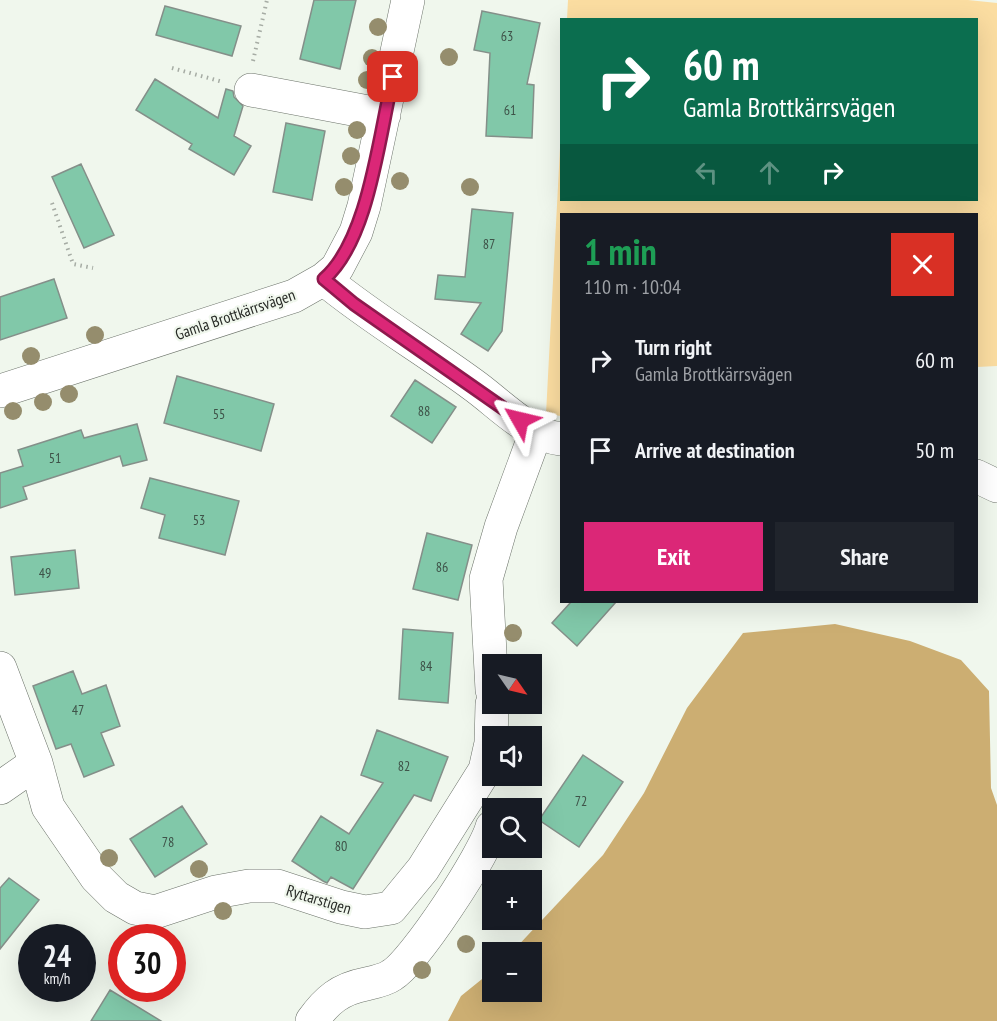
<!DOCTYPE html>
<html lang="en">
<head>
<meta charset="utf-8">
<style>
  :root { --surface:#171b24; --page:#20242c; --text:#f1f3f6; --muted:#9ea1a6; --accent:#db2777 }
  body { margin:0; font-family:"PT Sans Narrow",sans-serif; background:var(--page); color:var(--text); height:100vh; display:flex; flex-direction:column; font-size:22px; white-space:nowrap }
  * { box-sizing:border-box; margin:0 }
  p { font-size:20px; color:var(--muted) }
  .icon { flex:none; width:33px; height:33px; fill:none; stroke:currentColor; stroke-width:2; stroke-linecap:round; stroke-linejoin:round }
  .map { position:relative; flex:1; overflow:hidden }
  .drawer { position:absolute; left:560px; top:213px; width:418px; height:390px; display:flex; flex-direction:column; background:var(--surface); border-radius:0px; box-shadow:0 6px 24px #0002 }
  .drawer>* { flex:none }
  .top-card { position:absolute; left:560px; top:18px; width:418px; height:183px; border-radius:0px; box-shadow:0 6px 24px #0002; background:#0b6e4f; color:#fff; overflow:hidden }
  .needle { width:39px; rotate:124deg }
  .tools { position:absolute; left:482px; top:654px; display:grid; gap:12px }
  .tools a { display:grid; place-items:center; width:60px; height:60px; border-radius:0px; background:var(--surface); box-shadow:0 6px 24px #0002; font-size:30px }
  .speed { position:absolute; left:18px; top:924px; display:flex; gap:12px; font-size:30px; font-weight:700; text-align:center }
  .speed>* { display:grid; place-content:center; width:78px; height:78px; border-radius:50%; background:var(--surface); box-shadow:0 6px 24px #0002; line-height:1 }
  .speed small { font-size:15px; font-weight:400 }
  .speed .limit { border:9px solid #d22; background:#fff; color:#111 }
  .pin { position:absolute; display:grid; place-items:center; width:51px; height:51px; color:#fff; margin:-26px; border-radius:12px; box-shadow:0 3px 9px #0006 }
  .me { position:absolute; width:66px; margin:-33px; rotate:307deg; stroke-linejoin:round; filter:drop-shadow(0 0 4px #0008) }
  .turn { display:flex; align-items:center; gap:21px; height:126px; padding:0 24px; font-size:27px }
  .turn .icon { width:78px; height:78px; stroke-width:2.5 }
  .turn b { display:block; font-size:42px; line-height:51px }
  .lanes { display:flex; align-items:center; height:57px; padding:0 24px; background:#0003; justify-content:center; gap:30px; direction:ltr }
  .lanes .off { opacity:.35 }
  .round { display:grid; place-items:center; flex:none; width:63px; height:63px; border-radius:0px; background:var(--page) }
  .summary { display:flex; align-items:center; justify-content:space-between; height:102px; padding:0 24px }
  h1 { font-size:36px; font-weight:700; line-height:45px; color:#1e9e55 }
  .action { display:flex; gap:12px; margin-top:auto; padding:12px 24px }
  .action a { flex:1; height:69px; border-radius:0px; background:var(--accent); color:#fff; font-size:24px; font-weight:700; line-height:69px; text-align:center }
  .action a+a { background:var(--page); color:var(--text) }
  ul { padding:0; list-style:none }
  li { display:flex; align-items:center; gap:18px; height:90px; padding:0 24px }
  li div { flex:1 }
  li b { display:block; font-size:22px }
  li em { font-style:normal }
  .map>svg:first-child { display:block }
</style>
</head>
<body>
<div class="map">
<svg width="997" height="1021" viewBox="0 0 997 1021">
  <rect width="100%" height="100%" fill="#f0f7ed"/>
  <path fill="#fbdda1" d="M568,0H968L997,3V366L977,367L976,214H561V416L546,414L561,129V200H976V20L567,19Z"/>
  <path fill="#ccae72" d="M835,624L910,641L961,660L989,691L991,788L997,805V1021H448L461,996L492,971V992H531V952H512L603,855L644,793L687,708L743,633Z"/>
  <path fill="#81c8a9" stroke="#848f89" stroke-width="1.5" d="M314,0H356L340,69L300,59Z
    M165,6L241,26L232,56L156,35Z
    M482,11L540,23L527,84L534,85L532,138L486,136L490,53L474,50Z
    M155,79L218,118L226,89L233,91L234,97L243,106L234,136L251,146L234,175L189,149L192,144L136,110Z
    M286,123L325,131L312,200L273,192Z
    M81,164L114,235L84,248L52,177Z
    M472,209L513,213L502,331L488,351L461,334L481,303L435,299L438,275L465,277Z
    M54,279L67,318L0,340V297Z
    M177,376L274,404L261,451L164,423Z
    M415,380L456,407L432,443L391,416Z
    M137,424L147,460L123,466L120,456L23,487L27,499L0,508V473L23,466L18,450L81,430L84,438Z
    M150,478L239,501L225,555L159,538L165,515L141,508Z
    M427,533L472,545L458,600L413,589Z
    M75,550L79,588L15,595L11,557Z
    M571,602H616L577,646L552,623Z
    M403,629L453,633L448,703L399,699Z
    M73,671L82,694L106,685L120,726L101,733L114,765L84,777L71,744L56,749L33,686Z
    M377,730L448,757L431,801L414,795L353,889L331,877L327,883L323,881L292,861L321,816L349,834L383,783L361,775Z
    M583,755L623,782L579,847L539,820Z
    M182,806L207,844L155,877L130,839Z
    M9,878L39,900L0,949V888Z
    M110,990L161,1021H91Z"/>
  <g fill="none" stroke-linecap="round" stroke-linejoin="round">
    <defs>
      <path id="minor" d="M251,90L384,115
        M324,279C371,318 423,348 472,384C499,403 527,435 561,439
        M0,391L294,296L324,279L337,268L356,232L364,206L408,0
        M976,476L997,486
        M0,668L36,763L48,807L96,877L116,897L135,908L155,912L216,892L249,886H277L341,907L365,912L391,908L423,869L485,770L491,743L492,704
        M492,690L486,579L501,527L536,432
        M0,788L36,763
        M312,1021C327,1000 340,989 366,984C375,982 385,980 392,975C415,961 485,854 492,827"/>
    </defs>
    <use href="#minor" stroke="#6c736a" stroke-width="34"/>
    <path stroke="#a6aca4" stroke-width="4" stroke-dasharray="1.5 4.5" stroke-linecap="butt" d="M253,61L267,0
      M172,68L223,82
      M52,203L73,264L93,268"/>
    <use href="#minor" stroke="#fff" stroke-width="33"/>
  </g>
  <g fill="#958d6d">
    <circle cx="378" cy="27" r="9"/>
    <circle cx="449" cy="57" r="9"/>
    <circle cx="372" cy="58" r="9"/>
    <circle cx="367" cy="80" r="9"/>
    <circle cx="357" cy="130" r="9"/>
    <circle cx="351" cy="156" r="9"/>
    <circle cx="400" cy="181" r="9"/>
    <circle cx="344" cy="187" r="9"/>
    <circle cx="470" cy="187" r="9"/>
    <circle cx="95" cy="335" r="9"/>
    <circle cx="31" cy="356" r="9"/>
    <circle cx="69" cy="394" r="9"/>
    <circle cx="43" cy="402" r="9"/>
    <circle cx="13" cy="411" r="9"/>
    <circle cx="513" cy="633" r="9"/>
    <circle cx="109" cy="858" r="9"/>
    <circle cx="199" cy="869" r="9"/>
    <circle cx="223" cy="911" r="9"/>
    <circle cx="466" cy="944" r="9"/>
    <circle cx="422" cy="970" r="9"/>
  </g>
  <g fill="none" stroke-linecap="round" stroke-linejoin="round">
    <defs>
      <path id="route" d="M393,77C379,135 369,240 324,279L354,304L520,420"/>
    </defs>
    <use href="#route" stroke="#8e194d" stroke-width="15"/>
    <use href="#route" stroke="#db2777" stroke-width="10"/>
  </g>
  <g text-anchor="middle" stroke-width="4.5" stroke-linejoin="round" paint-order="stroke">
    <g font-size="14" fill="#3e5248">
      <text x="507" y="41">63</text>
      <text x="510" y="115">61</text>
      <text x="489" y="249">87</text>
      <text x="424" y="416">88</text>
      <text x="219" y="419">55</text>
      <text x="55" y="463">51</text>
      <text x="199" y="525">53</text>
      <text x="442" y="572">86</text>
      <text x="45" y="578">49</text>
      <text x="426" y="671">84</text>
      <text x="78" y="715">47</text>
      <text x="404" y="771">82</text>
      <text x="581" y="806">72</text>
      <text x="168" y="847">78</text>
      <text x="341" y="851">80</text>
    </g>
    <g font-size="16" fill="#282b27" stroke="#f0f7ed">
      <text transform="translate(235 314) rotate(-19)" y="6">Gamla Brottkärrsvägen</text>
      <text transform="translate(319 899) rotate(17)" y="6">Ryttarstigen</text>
    </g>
  </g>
</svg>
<div class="tools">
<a><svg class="needle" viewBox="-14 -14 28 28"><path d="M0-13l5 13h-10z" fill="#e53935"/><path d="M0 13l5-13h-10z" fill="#9ea1a6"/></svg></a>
<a><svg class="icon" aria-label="sound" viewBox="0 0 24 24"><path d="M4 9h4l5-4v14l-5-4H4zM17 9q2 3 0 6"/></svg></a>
<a><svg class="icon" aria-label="search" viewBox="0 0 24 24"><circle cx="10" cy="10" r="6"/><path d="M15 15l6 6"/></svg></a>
<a>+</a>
<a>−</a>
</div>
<div class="speed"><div>24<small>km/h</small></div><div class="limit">30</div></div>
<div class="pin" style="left:393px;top:77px;background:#d93025"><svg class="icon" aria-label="arrive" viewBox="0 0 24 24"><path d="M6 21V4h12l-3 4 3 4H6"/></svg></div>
<svg class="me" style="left:520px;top:420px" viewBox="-20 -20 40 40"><path d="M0-17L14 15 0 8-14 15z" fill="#db2777" stroke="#fff" stroke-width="4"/></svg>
<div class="top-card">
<div class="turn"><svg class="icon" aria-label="right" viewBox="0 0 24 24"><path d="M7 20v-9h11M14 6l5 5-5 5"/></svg><div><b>60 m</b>Gamla Brottkärrsvägen</div></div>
<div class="lanes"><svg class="icon off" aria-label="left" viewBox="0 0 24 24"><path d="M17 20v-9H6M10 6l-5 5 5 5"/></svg><svg class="icon off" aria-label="ahead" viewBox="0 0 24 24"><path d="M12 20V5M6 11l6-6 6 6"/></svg><svg class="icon" aria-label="right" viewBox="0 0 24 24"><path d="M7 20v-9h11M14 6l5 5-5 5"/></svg></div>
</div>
<section class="drawer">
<div class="summary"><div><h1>1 min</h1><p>110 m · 10:04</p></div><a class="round" style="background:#d93025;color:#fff"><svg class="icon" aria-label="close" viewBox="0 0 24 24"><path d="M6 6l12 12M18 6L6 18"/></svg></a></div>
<ul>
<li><svg class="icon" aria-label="right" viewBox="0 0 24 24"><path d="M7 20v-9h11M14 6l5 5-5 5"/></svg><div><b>Turn right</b><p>Gamla Brottkärrsvägen</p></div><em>60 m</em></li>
<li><svg class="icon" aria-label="arrive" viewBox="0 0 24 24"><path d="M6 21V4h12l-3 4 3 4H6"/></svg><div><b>Arrive at destination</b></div><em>50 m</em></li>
</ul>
<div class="action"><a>Exit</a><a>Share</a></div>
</section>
</div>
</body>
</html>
